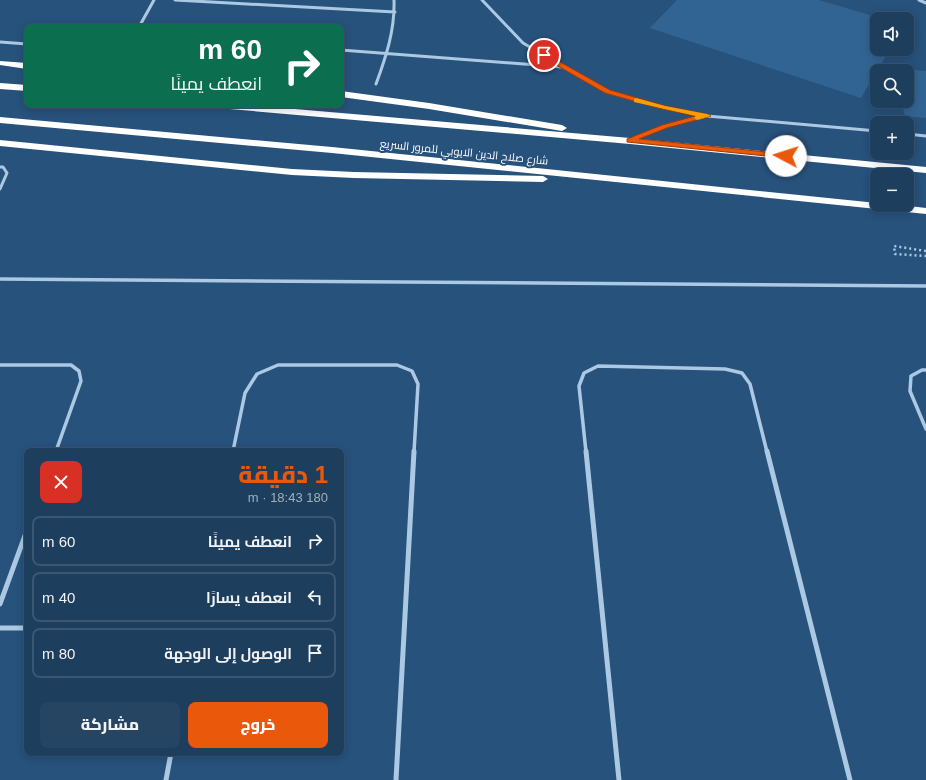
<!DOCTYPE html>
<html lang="ar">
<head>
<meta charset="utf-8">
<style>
  :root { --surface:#1d3e5d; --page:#254563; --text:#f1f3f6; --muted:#a0aebc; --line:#3b5772; --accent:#ea580c }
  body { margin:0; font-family:Helvetica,Cairo,sans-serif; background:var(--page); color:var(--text); direction:rtl; height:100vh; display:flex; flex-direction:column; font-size:15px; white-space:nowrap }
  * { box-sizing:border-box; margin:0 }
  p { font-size:13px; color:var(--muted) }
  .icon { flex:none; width:22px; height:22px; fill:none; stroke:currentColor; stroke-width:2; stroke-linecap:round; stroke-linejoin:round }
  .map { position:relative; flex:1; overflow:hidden; direction:ltr }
  .sheet { position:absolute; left:24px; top:448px; width:320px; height:308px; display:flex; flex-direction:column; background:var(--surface); border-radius:8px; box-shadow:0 2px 10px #0003,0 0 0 1px var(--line); direction:rtl }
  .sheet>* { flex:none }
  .hud { position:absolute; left:24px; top:24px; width:320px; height:84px; border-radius:8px; box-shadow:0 2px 10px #0003,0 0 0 1px var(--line); direction:rtl; background:#0b6e4f; color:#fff; overflow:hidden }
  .fabs { position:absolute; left:870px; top:12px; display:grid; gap:8px }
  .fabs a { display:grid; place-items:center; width:44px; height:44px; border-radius:8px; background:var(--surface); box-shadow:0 2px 10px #0003,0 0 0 1px var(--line); font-size:20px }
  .pin { position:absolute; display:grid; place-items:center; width:34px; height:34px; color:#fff; margin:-17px; border:2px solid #fff; border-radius:50%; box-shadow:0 1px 4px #0007 }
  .me { position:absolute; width:44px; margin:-22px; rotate:275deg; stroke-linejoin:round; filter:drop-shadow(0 0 3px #0008) }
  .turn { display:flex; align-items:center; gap:14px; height:84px; padding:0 16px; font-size:18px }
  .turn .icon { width:52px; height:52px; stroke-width:2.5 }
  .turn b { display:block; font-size:28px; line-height:34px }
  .round { display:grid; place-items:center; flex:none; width:42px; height:42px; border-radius:8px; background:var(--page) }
  .headline { display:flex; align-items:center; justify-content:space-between; height:68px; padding:0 16px }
  h1 { font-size:24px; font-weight:800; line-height:30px; color:var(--accent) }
  .action { display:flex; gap:8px; margin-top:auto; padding:8px 16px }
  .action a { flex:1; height:46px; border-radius:8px; background:var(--accent); color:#fff; font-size:16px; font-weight:800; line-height:46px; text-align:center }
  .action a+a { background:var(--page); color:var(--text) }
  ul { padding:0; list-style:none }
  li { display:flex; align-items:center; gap:12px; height:50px; margin:0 8px 6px; padding:0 8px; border:2px solid var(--line); border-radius:8px }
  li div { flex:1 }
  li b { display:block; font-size:15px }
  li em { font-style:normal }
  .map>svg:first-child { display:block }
</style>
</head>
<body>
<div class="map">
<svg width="926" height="780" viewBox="0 0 926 780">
  <rect width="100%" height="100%" fill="#27527c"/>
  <path fill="#326493" d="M677,0H819L883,19H877V49H890L861,98L650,28Z
    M891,68L926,71V118L905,116L901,101H907V71H892Z"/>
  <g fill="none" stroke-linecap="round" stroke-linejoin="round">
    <path stroke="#acc9e4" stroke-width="2.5" stroke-dasharray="2 3" stroke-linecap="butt" d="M926,251L894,246L895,254L926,256"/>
    <path stroke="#acc9e4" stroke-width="3" d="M175,0L395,12
      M482,0L523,43L607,92L665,108L707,116L877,131
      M919,0L926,3
      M139,27L154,0
      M0,42L27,44
      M341,50L562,67
      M376,84C386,57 395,30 394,0
      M907,134L926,136
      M630,141L666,126L703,117
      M0,167H3L7,173L0,189"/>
    <path stroke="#acc9e4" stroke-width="3.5" d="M0,279L926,286
      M0,365H71L79,371L81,381L56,451
      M926,370H922L911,376L910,391L926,429
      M233,451L245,393L257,374L278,365H397L412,371L418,384L414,452
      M586,452L579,386L584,373L598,366L725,369L742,373L750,384L767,452"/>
    <path stroke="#acc9e4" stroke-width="5" d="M586,451L619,780
      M767,451L850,780
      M0,604L27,530
      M0,628H27
      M166,780L171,753
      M396,780L414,451"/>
    <path fill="#fff" fill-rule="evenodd" d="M0,61L27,63V69L0,65Z
      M0,83L27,85V91L0,89Z
      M341,91L429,103L562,125L567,128L562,131L429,109L341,97Z
      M214,105H249L630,138L926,167V173L630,144L218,108Z
      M0,117L332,147L877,203V205H901L926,208V214L332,153L0,123Z
      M0,140L292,169L354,172L543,176L548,179L543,182L354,178L292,175L0,146Z"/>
  </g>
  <path fill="#ea580c" stroke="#983908" d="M542,54H546L610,90L666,106L707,114L711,116L667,128L639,139L786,154L789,156L786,158L627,142V139L662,125L695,116L662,109L605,93L542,57Z"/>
  <path fill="#f59e0b" d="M636,98L665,106L707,114L711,116L697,120L694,118L696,116L634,102V99Z"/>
  <g text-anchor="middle" stroke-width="4" stroke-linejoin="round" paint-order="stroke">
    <g font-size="11" fill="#fff" stroke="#27527c">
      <text transform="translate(464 152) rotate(6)" y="4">شارع صلاح الدين الايوبي للمرور السريع</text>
    </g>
  </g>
</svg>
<div class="fabs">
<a><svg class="icon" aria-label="sound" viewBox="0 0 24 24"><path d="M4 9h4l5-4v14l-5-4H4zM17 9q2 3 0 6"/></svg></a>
<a><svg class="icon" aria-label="search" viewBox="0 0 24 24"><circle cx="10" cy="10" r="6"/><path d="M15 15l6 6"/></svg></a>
<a>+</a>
<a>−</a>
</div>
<div class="pin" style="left:544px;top:55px;background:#d93025"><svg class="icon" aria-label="arrive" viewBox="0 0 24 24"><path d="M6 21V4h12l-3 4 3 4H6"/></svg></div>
<svg class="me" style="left:786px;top:156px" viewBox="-20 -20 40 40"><circle r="19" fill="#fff"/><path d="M0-13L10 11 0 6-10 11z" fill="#ea580c"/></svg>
<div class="hud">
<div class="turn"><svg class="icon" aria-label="right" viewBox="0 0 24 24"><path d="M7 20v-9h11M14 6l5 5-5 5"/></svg><div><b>60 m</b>انعطف يمينًا</div></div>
</div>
<section class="sheet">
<div class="headline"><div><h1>1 دقيقة</h1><p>180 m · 18:43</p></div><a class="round" style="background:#d93025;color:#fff"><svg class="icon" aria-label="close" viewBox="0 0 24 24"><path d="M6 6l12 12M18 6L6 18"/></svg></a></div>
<ul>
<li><svg class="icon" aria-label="right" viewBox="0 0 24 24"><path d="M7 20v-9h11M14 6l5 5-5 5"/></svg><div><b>انعطف يمينًا</b></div><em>60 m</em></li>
<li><svg class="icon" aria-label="left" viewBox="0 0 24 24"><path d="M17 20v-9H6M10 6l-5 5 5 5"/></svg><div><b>انعطف يسارًا</b></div><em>40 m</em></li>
<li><svg class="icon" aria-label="arrive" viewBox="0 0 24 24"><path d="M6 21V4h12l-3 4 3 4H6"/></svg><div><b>الوصول إلى الوجهة</b></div><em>80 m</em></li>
</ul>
<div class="action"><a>خروج</a><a>مشاركة</a></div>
</section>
</div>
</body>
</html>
